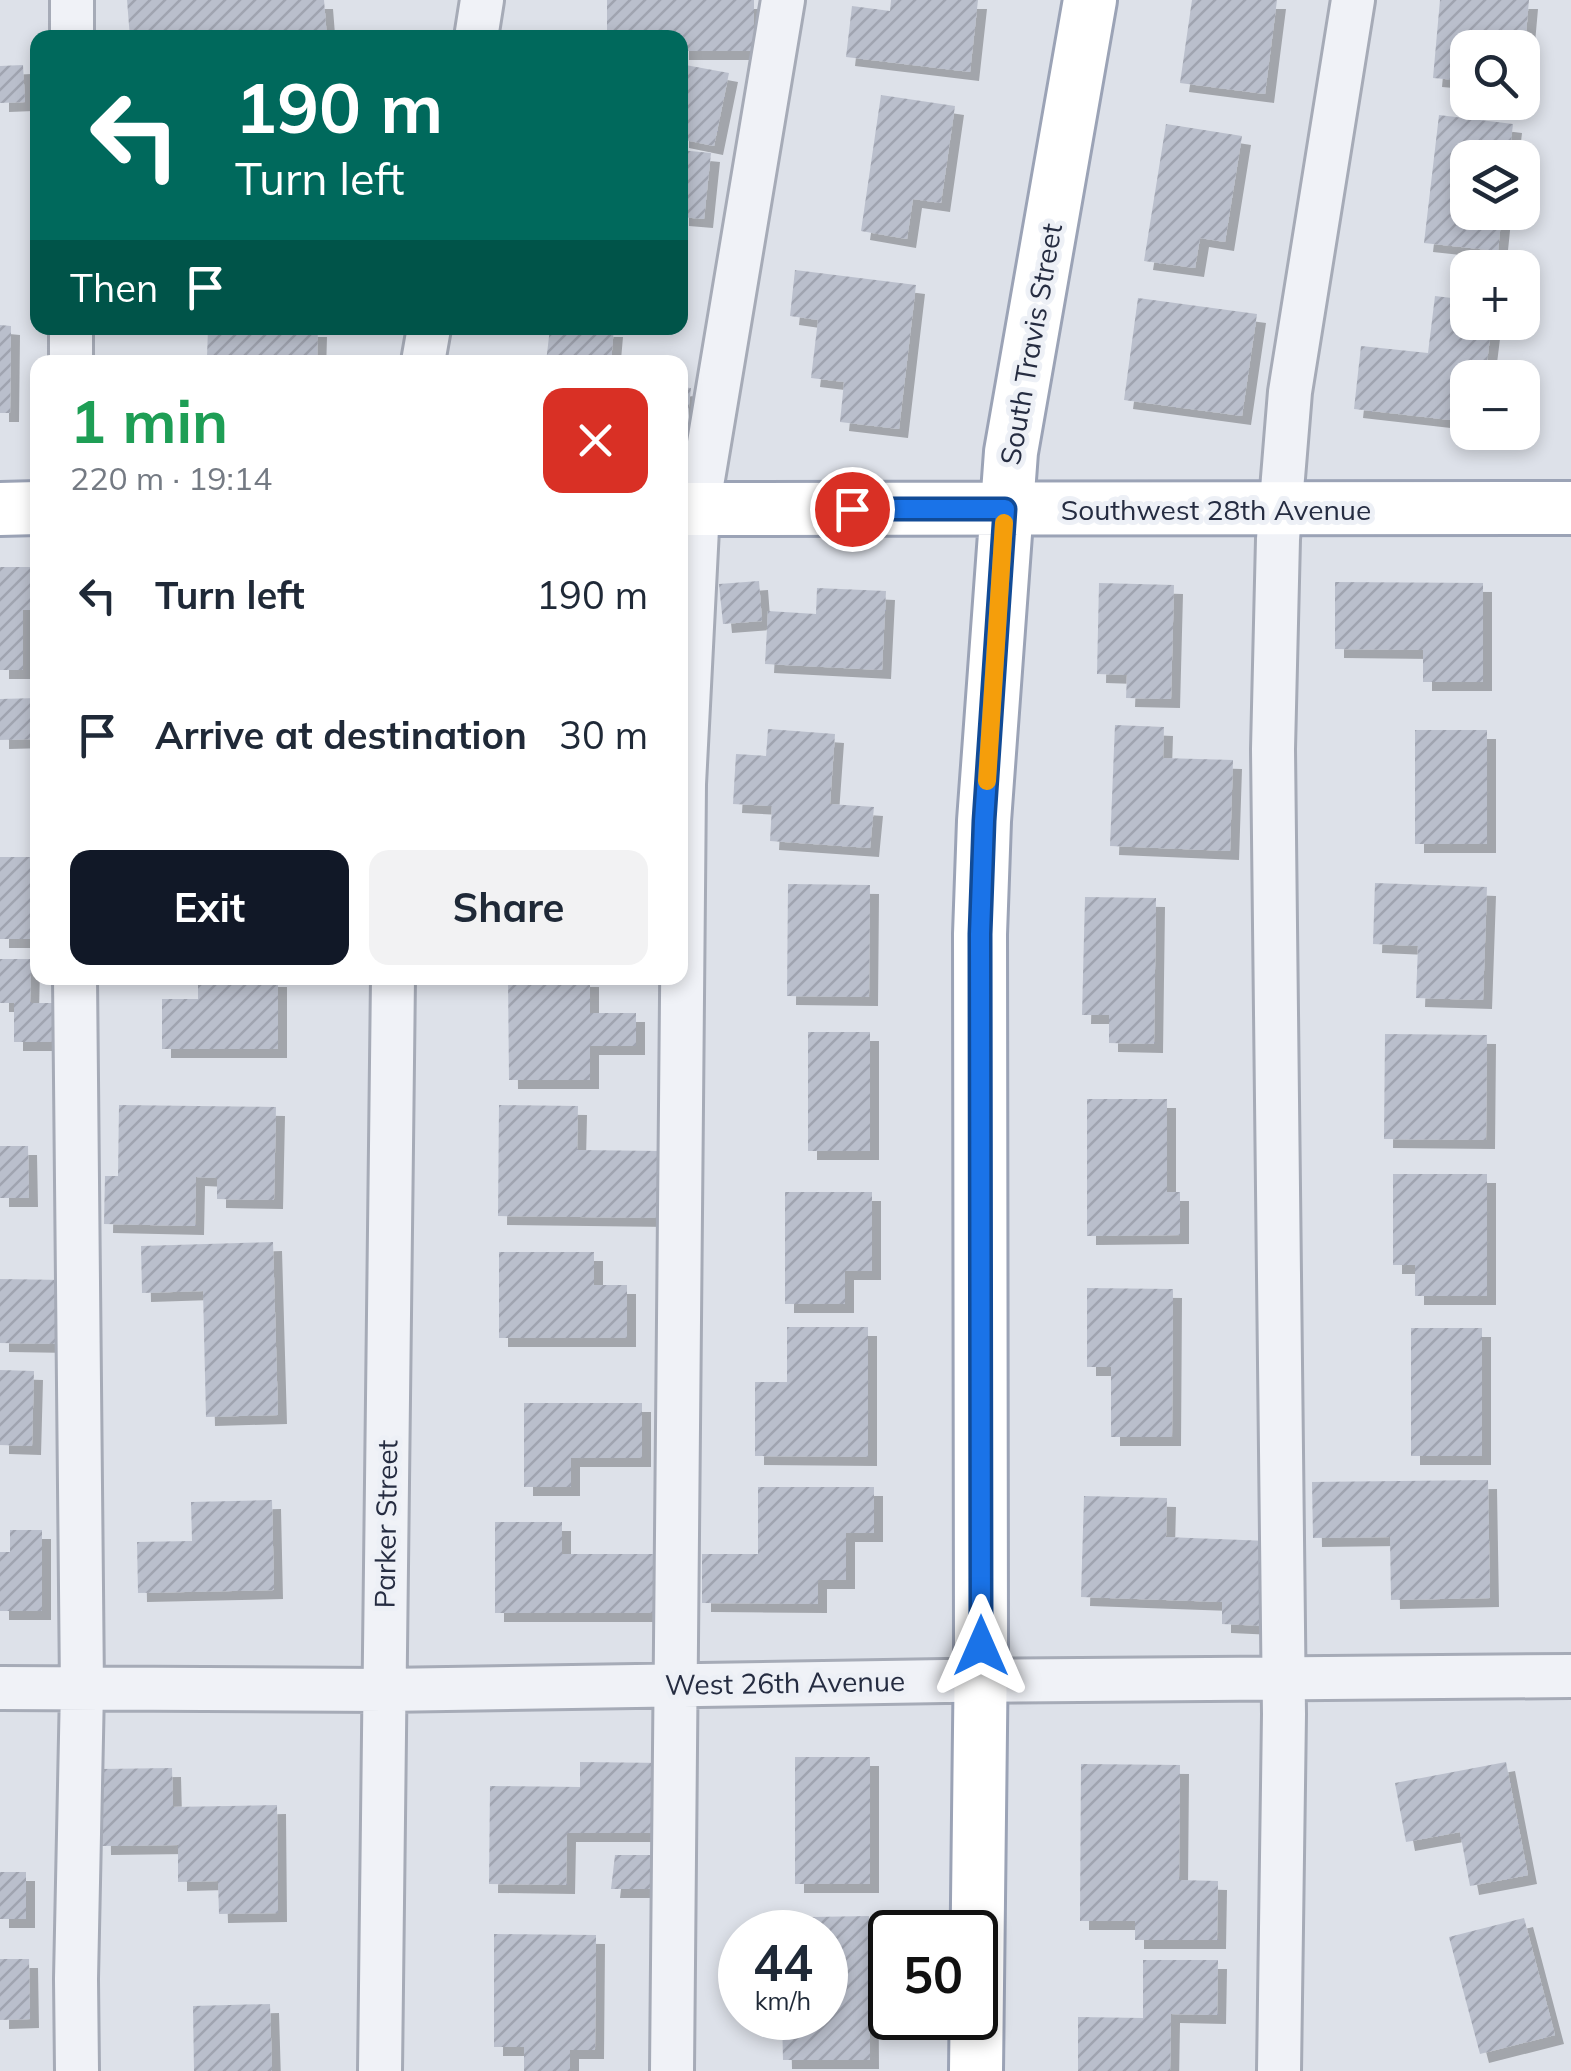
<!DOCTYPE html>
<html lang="en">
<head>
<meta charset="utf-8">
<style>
  :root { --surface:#fff; --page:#f2f2f3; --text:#1f2937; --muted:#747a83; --accent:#111827 }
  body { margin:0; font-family:Mulish,sans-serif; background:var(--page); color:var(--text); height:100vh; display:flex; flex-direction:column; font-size:38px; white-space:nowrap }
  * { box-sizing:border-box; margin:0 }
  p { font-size:32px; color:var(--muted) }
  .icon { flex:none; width:55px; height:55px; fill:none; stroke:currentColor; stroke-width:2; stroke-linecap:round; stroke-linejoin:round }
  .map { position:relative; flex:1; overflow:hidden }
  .side { position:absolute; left:30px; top:355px; width:658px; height:630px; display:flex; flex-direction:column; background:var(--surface); border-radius:20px; box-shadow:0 5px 15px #0003 }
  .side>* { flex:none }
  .banner { position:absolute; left:30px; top:30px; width:658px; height:305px; border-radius:20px; box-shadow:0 5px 15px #0003; background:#00695c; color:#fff; overflow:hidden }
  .controls { position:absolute; left:1450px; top:30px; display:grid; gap:20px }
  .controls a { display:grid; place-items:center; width:90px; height:90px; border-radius:20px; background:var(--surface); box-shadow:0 5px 15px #0003; font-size:50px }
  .speed { position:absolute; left:718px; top:1910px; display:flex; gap:20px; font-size:50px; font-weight:700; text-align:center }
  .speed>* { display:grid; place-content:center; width:130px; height:130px; border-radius:50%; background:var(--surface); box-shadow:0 5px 15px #0003; line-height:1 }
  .speed small { font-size:25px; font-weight:400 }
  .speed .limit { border:5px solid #111; border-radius:15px; background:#fff; color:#111 }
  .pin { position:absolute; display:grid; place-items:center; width:85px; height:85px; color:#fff; margin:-42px; border:5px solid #fff; border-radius:50%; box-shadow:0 2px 10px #0007 }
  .me { position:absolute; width:110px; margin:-55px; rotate:0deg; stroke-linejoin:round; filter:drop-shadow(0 0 8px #0008) }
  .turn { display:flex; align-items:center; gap:35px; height:210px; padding:0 40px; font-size:45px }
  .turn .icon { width:130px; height:130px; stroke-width:2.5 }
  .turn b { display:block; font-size:70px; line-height:85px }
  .then { display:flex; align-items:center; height:95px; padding:0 40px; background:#0003; gap:20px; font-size:38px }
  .round { display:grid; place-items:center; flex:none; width:105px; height:105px; border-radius:20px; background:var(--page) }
  .head { display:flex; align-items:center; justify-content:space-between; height:170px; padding:0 40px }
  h1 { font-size:60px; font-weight:700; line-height:75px; color:#1e9e55 }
  .cta { display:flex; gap:20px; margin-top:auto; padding:20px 40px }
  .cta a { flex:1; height:115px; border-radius:20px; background:var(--accent); color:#fff; font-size:40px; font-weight:700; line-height:115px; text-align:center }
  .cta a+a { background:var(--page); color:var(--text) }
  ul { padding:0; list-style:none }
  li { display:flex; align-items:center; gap:30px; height:140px; padding:0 40px }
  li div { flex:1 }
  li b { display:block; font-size:38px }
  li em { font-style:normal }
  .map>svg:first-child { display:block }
</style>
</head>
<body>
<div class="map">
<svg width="1571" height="2071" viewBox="0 0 1571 2071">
  <defs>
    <pattern id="building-hatch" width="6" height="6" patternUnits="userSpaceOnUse" patternTransform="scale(2.5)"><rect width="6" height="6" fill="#babfcc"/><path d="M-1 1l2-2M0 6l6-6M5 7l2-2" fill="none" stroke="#a0a4b0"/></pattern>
    <filter id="shadow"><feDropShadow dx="9" dy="9" stdDeviation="0" flood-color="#0004"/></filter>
  </defs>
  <rect width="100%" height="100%" fill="#dde1e9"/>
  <path fill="url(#building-hatch)" filter="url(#shadow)" d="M127,0H324L327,38H130Z
    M607,0H754V51H680V38H607Z
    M891,0H978L970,72L846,57L852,6L890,11Z
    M1192,0H1277L1265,94L1180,83Z
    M1440,0H1529L1525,45L1483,41V48H1468V81L1433,78Z
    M680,64L729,73L714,146L680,139Z
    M23,65L25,102L0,103V66Z
    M881,95L955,106L941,203L913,199L907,239L861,231Z
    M1439,115L1513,124L1509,158H1468V212H1502L1498,251L1424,243Z
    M1166,124L1242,136L1225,242L1200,238L1195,268L1144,261Z
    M680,150L711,153L704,219L680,217Z
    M795,270L916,285L899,429L840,422L844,382L811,378L818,320L790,316Z
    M1435,296L1468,300V322H1492L1485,378H1468V422L1354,409L1361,346L1428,353Z
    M1138,298L1257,314L1242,416L1124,400Z
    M0,325L11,326L10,413H0Z
    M208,328H318L317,362H128L129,355L207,357Z
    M550,328H614L611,362H546Z
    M680,387L691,388L685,443L680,442Z
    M0,567H38V610H23V670H0Z
    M759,581L762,621L723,624L719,584Z
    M1335,582L1483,583V682H1423V650L1335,649Z
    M1099,583L1174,585L1171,699L1126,698L1127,675L1097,674Z
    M817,588L886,591L882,670L765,664L768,611L816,614Z
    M38,698V739L0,740V699Z
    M1115,725L1164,727L1163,758L1233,760L1230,851L1110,846Z
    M768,729L835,734L830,804L874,807L870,848L770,841L772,806L733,804L736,754L766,756Z
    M1415,730H1487V844H1415Z
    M0,857H32V939H0Z
    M1375,883L1487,887L1483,1000L1416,998L1418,946L1373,944Z
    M788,884L870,885L869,997L787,996Z
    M1085,897L1156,898L1154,1044L1109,1043V1015H1082Z
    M0,959H31L30,1003H59L58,1042H14V1003H0Z
    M198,978H278V1049H162V999H198Z
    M508,978H590V1013H636V1046H590V1080H509Z
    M808,1032H870V1151H808Z
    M1385,1034L1487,1035L1486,1140L1384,1139Z
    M1087,1099H1167V1192H1180V1235L1087,1236Z
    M119,1105L276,1107L274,1200L217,1199V1178L196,1177L195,1226L104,1224L105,1176H118Z
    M499,1105L578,1106L577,1150L661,1151V1218L498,1216Z
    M0,1146H28L29,1198H0Z
    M1393,1174H1487V1296H1415V1265H1393Z
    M785,1192H872V1271H845V1304H785Z
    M273,1242L278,1415L206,1417L203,1291L142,1293L141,1246Z
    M499,1252H594V1285H627V1338H499Z
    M0,1279L65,1280L63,1344L0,1343Z
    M1087,1288L1173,1289L1172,1437H1111V1367H1087Z
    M787,1327H868V1457L755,1456V1382H787Z
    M1411,1328H1482V1456H1411Z
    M0,1370L34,1371L32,1446L0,1445Z
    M524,1403H642V1458H571V1487H524Z
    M1488,1480L1490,1598L1391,1600L1390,1537L1313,1538L1312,1482Z
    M758,1487H874V1533H846V1580H818V1604L702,1603V1554H758Z
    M1084,1496L1167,1498L1166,1537L1268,1541L1265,1626L1222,1624V1602L1081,1597Z
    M272,1500L274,1590L138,1593L137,1542L192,1541L191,1502Z
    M495,1522H562V1554H655V1613H495Z
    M10,1530H42V1611H0V1552H10Z
    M795,1757H870V1884H795Z
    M580,1762L665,1763L664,1833H567L566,1885L489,1884L490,1786L580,1787Z
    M1506,1762L1528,1875L1470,1886L1460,1832L1406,1842L1395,1783Z
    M1081,1764L1180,1765L1179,1880L1218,1881L1217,1940H1135V1921H1080Z
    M172,1768L173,1807L277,1805L278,1913L219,1914L218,1881L178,1882V1845L102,1846L101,1769Z
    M615,1855H655V1889H611Z
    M0,1872H26V1919H0Z
    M869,1916L870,2060H783L782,2018H825V1932H755V1918Z
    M1524,1918L1555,2035L1480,2054L1449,1937Z
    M494,1934L596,1935L595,2050H570V2071H524V2047H494Z
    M0,1959H29L30,2019L0,2020Z
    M1143,1960H1218L1217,2015L1171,2014L1170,2071H1078V2017L1143,2018Z
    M270,2004L272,2071H194L193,2006Z"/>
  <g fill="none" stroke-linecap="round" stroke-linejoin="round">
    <defs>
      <path id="minor" d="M72,38V0
        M476,38L482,0
        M71,362V328
        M423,362L429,328
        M75,978L82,1689L76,1979L77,2071
        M0,1688L384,1690L945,1681L1571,1676
        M380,2071L393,978
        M672,2071L684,784L698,509L783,0
        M1279,2071L1284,1714L1273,749L1278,539L1290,392L1353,0"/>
      <path id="major" d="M0,509L38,508
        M680,509L1571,508
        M976,2071L981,1646L980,934L984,821L1011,452L1090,0"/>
    </defs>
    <use href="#minor" stroke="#a6abb7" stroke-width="48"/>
    <use href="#major" stroke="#9ba3b6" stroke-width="58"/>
    <use href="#minor" stroke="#f0f2f7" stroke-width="42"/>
    <use href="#major" stroke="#fff" stroke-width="52"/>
  </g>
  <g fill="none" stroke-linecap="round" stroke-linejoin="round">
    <defs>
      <path id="route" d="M852,509H1005L984,821L980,934L981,1646"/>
    </defs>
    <use href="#route" stroke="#114b97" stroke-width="25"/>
    <use href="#route" stroke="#1a73e8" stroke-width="18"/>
    <path stroke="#f59e0b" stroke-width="18" d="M987,781L1004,523"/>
  </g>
  <g text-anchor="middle" stroke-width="10" stroke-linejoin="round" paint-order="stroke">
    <g font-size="28" fill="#252c41" stroke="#edf0f6">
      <text transform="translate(1031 344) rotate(-80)" y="10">South Travis Street</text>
      <text x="1216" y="520">Southwest 28th Avenue</text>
      <text transform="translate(386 1524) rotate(-89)" y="10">Parker Street</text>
      <text transform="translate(785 1683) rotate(-1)" y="10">West 26th Avenue</text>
    </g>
  </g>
</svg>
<div class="controls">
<a><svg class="icon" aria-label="search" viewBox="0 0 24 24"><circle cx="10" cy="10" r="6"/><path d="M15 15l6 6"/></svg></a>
<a><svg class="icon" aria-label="layers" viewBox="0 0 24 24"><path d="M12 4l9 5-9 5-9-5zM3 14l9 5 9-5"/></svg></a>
<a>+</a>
<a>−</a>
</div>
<div class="speed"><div>44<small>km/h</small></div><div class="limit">50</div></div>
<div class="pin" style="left:852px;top:509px;background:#d93025"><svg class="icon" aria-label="arrive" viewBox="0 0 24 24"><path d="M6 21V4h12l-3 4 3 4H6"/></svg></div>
<svg class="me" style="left:981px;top:1646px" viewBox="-20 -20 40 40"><path d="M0-17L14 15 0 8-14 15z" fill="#1a73e8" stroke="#fff" stroke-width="4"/></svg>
<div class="banner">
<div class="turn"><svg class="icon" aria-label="left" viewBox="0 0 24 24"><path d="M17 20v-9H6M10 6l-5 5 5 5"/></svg><div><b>190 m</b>Turn left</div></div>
<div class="then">Then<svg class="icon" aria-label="arrive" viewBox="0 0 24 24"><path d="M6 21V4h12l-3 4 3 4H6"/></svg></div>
</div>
<section class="side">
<div class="head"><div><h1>1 min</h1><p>220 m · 19:14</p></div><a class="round" style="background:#d93025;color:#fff"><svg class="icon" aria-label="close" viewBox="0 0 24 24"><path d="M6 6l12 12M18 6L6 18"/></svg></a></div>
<ul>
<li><svg class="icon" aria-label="left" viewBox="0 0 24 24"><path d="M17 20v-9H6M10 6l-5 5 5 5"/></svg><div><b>Turn left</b></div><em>190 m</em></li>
<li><svg class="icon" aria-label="arrive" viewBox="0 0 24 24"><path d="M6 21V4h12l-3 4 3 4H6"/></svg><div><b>Arrive at destination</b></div><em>30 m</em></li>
</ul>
<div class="cta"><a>Exit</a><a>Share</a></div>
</section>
</div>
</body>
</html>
